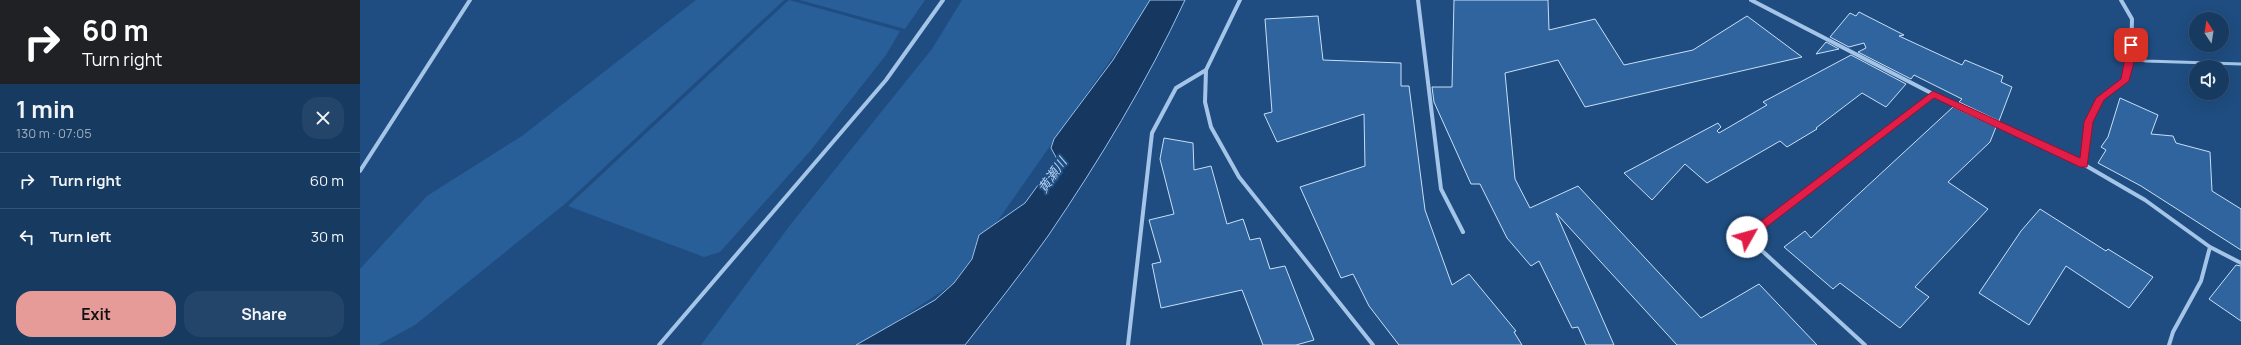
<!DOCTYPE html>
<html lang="en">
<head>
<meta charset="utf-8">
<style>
  :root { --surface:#173a61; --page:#24456a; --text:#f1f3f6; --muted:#9eadbd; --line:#365476; --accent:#e69b98 }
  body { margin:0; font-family:Manrope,"Noto Sans JP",sans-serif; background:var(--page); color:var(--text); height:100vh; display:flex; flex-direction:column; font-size:15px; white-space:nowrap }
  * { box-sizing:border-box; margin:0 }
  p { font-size:13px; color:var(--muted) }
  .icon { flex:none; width:22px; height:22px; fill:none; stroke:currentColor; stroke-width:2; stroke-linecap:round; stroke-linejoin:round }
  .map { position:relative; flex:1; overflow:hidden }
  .drawer { display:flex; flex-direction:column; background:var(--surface); width:360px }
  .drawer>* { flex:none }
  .banner { background:#202124; color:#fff; overflow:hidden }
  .needle { width:26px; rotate:348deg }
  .tools { position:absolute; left:1829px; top:12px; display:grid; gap:8px }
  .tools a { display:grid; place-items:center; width:40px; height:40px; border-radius:50%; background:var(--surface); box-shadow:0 4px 16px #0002,0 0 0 1px var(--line); font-size:20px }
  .pin { position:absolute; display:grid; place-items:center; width:34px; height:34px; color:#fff; margin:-17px; border-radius:8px; box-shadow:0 2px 6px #0006 }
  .me { position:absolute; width:44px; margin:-22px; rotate:52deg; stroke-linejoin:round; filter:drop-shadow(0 0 3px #0008) }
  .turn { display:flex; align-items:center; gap:14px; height:84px; padding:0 16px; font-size:18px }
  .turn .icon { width:52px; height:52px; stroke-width:2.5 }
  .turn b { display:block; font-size:28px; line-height:34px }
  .round { display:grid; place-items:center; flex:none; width:42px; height:42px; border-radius:16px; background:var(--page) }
  .head { display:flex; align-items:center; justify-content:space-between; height:68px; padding:0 16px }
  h1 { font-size:24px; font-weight:700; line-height:30px }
  .cta { display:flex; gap:8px; margin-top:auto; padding:8px 16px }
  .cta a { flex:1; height:46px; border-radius:16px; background:var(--accent); color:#111; font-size:16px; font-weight:700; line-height:46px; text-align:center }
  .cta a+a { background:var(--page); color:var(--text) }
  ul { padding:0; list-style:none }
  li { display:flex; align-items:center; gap:12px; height:56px; padding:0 16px; border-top:1px solid var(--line) }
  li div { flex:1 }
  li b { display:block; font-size:15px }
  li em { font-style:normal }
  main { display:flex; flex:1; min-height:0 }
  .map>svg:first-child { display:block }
</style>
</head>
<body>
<main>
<section class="drawer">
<div class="banner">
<div class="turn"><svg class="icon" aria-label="right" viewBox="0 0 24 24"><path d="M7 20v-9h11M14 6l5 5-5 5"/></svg><div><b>60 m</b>Turn right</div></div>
</div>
<div class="head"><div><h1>1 min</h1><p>130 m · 07:05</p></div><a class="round"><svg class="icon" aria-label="close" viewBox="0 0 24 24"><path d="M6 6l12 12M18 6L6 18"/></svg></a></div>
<ul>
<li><svg class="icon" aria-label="right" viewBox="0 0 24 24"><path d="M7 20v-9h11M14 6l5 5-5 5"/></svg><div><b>Turn right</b></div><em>60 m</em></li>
<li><svg class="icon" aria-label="left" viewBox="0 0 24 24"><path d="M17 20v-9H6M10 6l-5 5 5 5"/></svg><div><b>Turn left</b></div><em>30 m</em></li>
</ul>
<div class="cta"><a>Exit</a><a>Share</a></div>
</section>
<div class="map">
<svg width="1881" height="345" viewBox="0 0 1881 345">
  <rect width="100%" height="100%" fill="#1f4d81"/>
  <path fill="#295f99" d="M336,0H424L206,203L55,325L18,345H0V269L67,196L162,136Z
    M429,0L540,31L526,55L451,150L360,252L344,257L208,206Z
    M440,0H565L545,29Z
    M602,0H790L791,2L594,283L525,329L507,345H341L431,224L572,49Z"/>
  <path fill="#153760" stroke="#98c0ea" d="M790,0H825C787,82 739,161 688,236C662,273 633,309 605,345H496L575,300L594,283L612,259L619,235L665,203L697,159L691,148L694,139L753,60Z"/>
  <path fill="#2f649e" stroke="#c8dff6" d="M1094,0H1188L1189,30L1235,19L1264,65L1333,50L1387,16L1442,57L1225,107L1198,60L1145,73L1155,179L1170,208L1218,186L1341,318L1399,284L1457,345H1317L1196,213L1254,345H1226L1218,327L1212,328L1179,261L1171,266L1147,238L1120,184H1111L1074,102L1072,87H1092Z
    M1499,12L1544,35L1539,36L1602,65L1605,60L1643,76L1641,82L1652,87L1639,121L1599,102L1602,99L1554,75L1551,79L1498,52L1506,48L1504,43L1489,47L1470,37L1490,13L1496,16Z
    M958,16L963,60L1041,63V86H1049L1065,210L1092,285L1109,274L1156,331L1154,332L1162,345H1039L1009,306L993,274L981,278L940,187L1005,166L1004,114L917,142L904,114L912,112L905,19Z
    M1466,42L1479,49L1456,54Z
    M1491,55L1546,84L1526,107L1502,93L1456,128L1457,129L1427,147L1420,141L1347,183L1325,164L1292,200L1264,173L1358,123L1361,127L1357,131L1359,133L1407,105L1403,102Z
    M1760,98L1798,115L1791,134L1813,136L1816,143L1850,152L1852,191L1881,209V250L1781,186L1738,163L1746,150L1741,147L1748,137Z
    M1593,107L1636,127L1630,142L1588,182L1628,209L1555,287L1569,297L1540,328L1480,283L1473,289L1424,247L1445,231L1451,238Z
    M804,138L833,143L834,170L851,166L867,224L883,219L890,240L900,238L910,269L925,266L954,340L936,345H903L882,290L801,308L792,264L801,262L789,220L814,214L800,159Z
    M1680,209L1746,251L1748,249L1793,277L1769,308L1706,266L1669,325L1619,293L1661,231Z
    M1876,265L1881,266V321L1849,299Z"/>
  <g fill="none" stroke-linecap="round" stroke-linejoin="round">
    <path stroke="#a4c5e8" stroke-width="3" d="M1771,58L1786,61L1881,64"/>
    <path stroke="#a4c5e8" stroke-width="4" d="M880,0L846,70L845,102L851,127L879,177L1013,345
      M1058,0L1081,189L1103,232
      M1391,0L1573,94L1723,164L1785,200L1850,247L1841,281L1813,332L1809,345
      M1723,164L1729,122L1741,98L1765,81L1771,58L1772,19L1761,0
      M0,171L110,0
      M1850,247L1881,263
      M299,345L526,80L583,0
      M768,345L792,133L816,88L846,70
      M1505,345L1387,237L1573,94"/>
  </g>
  <path fill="#e11d48" stroke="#92132f" d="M1768,42H1774L1775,58L1769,81L1744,100L1733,122L1727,167H1720L1574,98L1391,239H1384V234L1573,91L1720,158L1724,122L1736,98L1761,79Z"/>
  <g text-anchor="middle" stroke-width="4" stroke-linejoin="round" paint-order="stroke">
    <g font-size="13" font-style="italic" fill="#b0cff0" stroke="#1f4d81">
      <text transform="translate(692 175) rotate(-55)" y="5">黄瀬川</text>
    </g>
  </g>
</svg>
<div class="tools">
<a><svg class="needle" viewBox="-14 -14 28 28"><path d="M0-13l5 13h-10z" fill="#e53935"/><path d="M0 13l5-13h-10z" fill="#9eadbd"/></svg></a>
<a><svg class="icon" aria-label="sound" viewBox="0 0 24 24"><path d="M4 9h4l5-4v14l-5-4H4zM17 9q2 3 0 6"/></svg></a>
</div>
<div class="pin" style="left:1771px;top:45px;background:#d93025"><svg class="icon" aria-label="arrive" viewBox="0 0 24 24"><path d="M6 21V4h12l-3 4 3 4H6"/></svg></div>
<svg class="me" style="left:1387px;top:237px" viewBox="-20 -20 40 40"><circle r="19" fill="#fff"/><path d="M0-13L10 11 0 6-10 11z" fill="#e11d48"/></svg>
</div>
</main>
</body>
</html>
